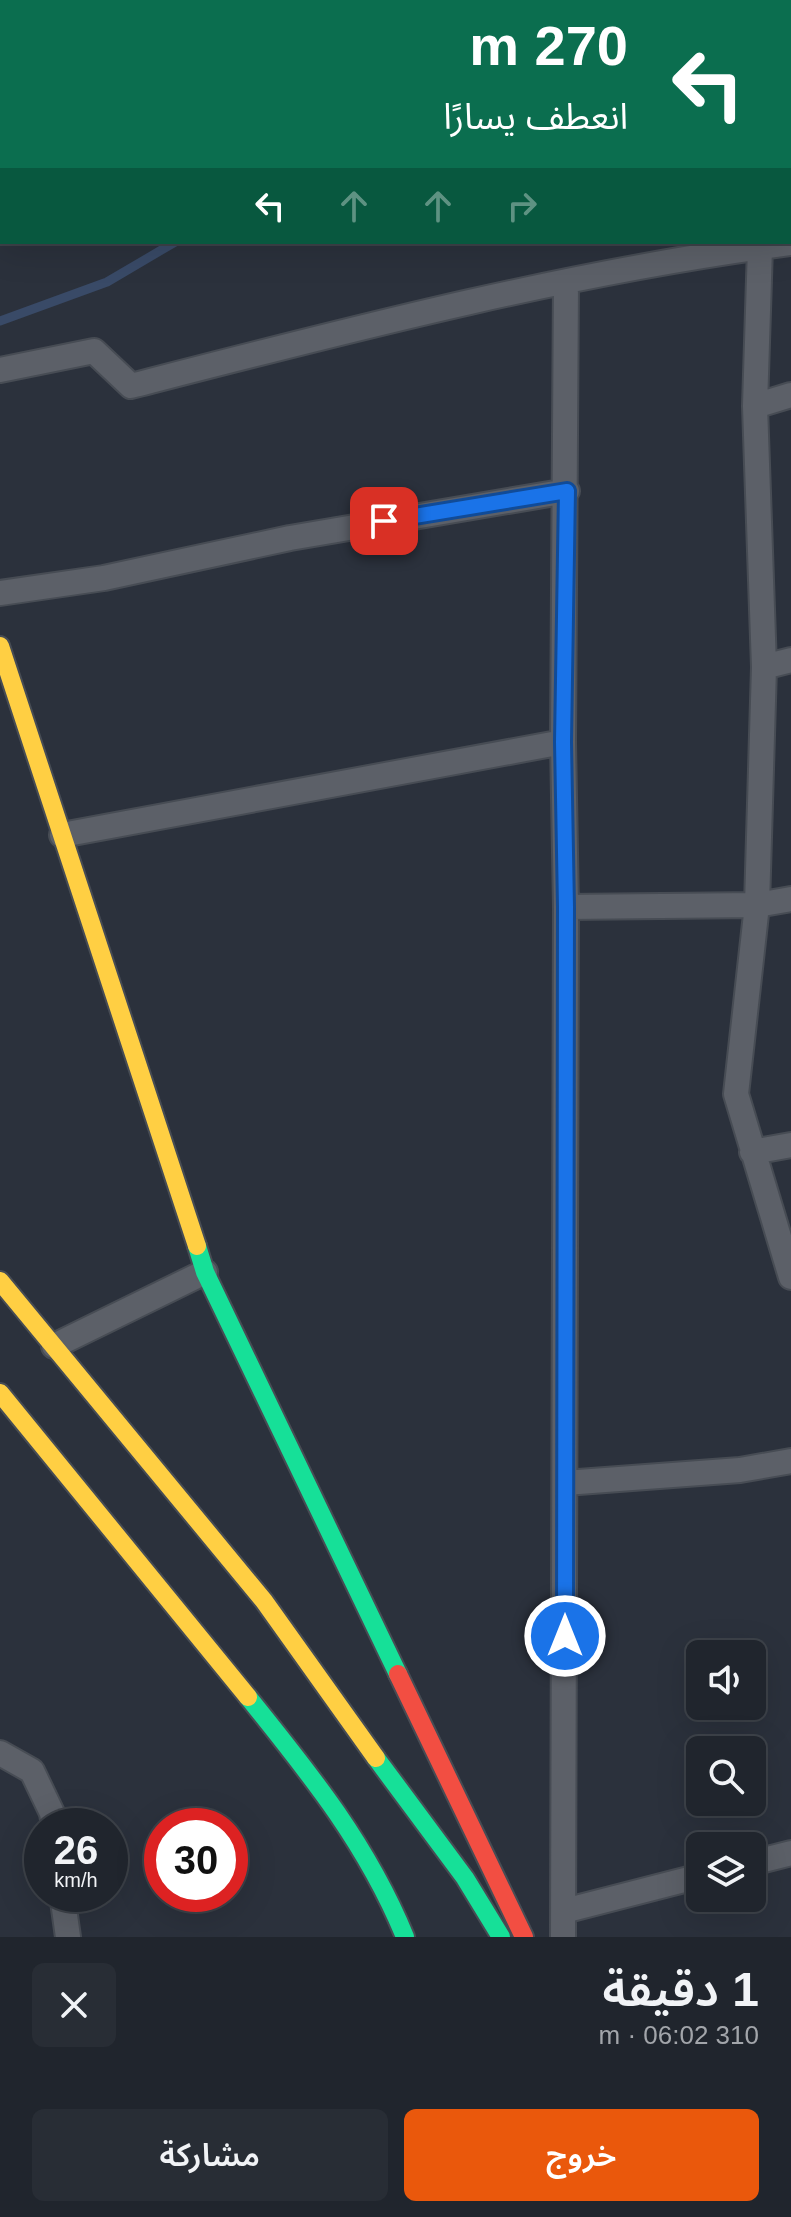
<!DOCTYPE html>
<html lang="ar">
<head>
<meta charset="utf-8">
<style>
  :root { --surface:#20252d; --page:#282d35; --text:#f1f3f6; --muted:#a2a5aa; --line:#3d4249; --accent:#ea580c }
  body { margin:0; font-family:Helvetica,"Noto Sans Arabic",sans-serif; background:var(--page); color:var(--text); direction:rtl; height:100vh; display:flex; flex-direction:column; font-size:30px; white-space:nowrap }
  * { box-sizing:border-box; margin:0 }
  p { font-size:26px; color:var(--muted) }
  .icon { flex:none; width:44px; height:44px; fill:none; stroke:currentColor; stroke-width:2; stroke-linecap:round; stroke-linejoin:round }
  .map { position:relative; height:1937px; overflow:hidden; direction:ltr }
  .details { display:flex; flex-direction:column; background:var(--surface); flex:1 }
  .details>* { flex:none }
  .guide { position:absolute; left:0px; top:0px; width:792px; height:244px; box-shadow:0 8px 32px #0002,0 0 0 2px var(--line); direction:rtl; background:#0b6e4f; color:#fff; overflow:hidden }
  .controls { position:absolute; left:686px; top:1640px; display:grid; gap:16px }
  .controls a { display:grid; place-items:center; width:80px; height:80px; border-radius:12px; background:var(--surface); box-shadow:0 8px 32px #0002,0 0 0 2px var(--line); font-size:40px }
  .speed { position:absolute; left:24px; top:1808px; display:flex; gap:16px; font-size:40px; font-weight:700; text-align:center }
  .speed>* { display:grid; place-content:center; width:104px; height:104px; border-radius:50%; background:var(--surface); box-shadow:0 8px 32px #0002,0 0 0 2px var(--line); line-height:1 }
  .speed small { font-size:20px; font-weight:400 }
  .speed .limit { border:12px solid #d22; background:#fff; color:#111 }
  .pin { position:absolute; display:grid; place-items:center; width:68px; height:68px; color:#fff; margin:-34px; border-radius:16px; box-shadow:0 4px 12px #0006 }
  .me { position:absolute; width:88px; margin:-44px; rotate:0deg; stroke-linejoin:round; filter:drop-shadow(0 0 6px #0008) }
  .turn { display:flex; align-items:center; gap:28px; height:168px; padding:0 32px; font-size:36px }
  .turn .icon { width:104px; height:104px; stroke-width:2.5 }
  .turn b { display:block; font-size:56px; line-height:68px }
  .lanes { display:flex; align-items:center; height:76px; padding:0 32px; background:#0003; justify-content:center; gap:40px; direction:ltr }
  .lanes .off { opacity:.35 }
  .round { display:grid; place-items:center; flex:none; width:84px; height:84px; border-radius:12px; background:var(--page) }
  .summary { display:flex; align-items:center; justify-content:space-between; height:136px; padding:0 32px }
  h1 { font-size:48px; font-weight:600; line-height:60px }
  .button { display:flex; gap:16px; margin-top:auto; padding:16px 32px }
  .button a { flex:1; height:92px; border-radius:12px; background:var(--accent); color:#fff; font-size:32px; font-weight:600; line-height:92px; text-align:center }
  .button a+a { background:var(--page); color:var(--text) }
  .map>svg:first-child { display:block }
</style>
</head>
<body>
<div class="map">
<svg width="791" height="1937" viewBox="0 0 791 1937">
  <rect width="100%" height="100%" fill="#2b313c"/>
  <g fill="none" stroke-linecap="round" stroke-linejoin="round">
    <path stroke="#394a67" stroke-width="9" d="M790,129H791
      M0,321L107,282L175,242"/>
    <defs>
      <path id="street" d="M645,2L646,0
        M760,247L755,406L764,667L757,905L736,1094L791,1277
        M0,370L94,351L131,386C348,330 569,272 791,243
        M755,406L791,395
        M0,593L104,578L290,538L567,491
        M764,667L791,660
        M62,835L563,742
        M566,907L757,905L791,899
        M752,1152L791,1145
        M54,1346L205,1272
        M565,1483L740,1470L791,1461
        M0,1753L32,1771L52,1813L54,1826
        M752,1863L791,1853
        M62,1894L68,1937
        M564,1911L700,1876
        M563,1937L566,907L563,742L566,282"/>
      <path id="fast" d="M197,1246L205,1272L398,1674
        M248,1697C310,1774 367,1844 405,1937
        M376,1758L465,1878L501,1937"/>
      <path id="slow" d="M0,646L197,1246
        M0,1281L264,1601L376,1758
        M0,1393L248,1697"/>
      <path id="jam" d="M398,1674L524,1937"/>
    </defs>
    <use href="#street" stroke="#474c54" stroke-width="28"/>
    <use href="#fast" stroke="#474c54" stroke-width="22"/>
    <use href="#slow" stroke="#474c54" stroke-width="22"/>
    <use href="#jam" stroke="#474c54" stroke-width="22"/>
    <use href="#street" stroke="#5c6068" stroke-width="24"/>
    <use href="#fast" stroke="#16e098" stroke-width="18"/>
    <use href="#slow" stroke="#ffcf43" stroke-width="18"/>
    <use href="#jam" stroke="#f24e42" stroke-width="18"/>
  </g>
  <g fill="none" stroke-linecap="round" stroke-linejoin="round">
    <defs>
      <path id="route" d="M384,521L567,491L563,742L566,907L565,1636"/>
    </defs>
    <use href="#route" stroke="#114b97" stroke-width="20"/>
    <use href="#route" stroke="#1a73e8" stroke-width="14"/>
  </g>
</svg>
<div class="controls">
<a><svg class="icon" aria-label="sound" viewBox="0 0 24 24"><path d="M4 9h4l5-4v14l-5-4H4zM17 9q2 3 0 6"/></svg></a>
<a><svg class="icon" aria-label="search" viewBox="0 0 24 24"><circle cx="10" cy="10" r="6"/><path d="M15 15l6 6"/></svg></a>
<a><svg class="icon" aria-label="layers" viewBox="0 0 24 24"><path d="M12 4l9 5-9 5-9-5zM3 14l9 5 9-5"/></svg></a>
</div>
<div class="speed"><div>26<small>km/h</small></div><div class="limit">30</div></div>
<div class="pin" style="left:384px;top:521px;background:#d93025"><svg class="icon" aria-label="arrive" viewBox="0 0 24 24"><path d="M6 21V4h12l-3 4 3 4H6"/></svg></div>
<svg class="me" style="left:565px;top:1636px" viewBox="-20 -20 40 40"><circle r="17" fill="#1a73e8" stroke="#fff" stroke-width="3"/><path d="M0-11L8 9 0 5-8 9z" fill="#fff"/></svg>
<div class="guide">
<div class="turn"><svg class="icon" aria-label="left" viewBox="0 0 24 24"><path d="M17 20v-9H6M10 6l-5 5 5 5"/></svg><div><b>270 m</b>انعطف يسارًا</div></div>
<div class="lanes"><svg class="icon" aria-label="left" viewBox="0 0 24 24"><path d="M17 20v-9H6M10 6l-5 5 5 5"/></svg><svg class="icon off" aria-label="ahead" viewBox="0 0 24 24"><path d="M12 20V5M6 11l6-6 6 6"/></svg><svg class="icon off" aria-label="ahead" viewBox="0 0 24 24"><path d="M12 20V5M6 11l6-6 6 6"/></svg><svg class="icon off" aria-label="right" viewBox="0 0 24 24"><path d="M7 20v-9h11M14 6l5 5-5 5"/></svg></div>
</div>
</div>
<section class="details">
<div class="summary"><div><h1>1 دقيقة</h1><p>310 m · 06:02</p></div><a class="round"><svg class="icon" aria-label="close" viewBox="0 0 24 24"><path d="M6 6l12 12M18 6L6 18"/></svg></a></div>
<div class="button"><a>خروج</a><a>مشاركة</a></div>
</section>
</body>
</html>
